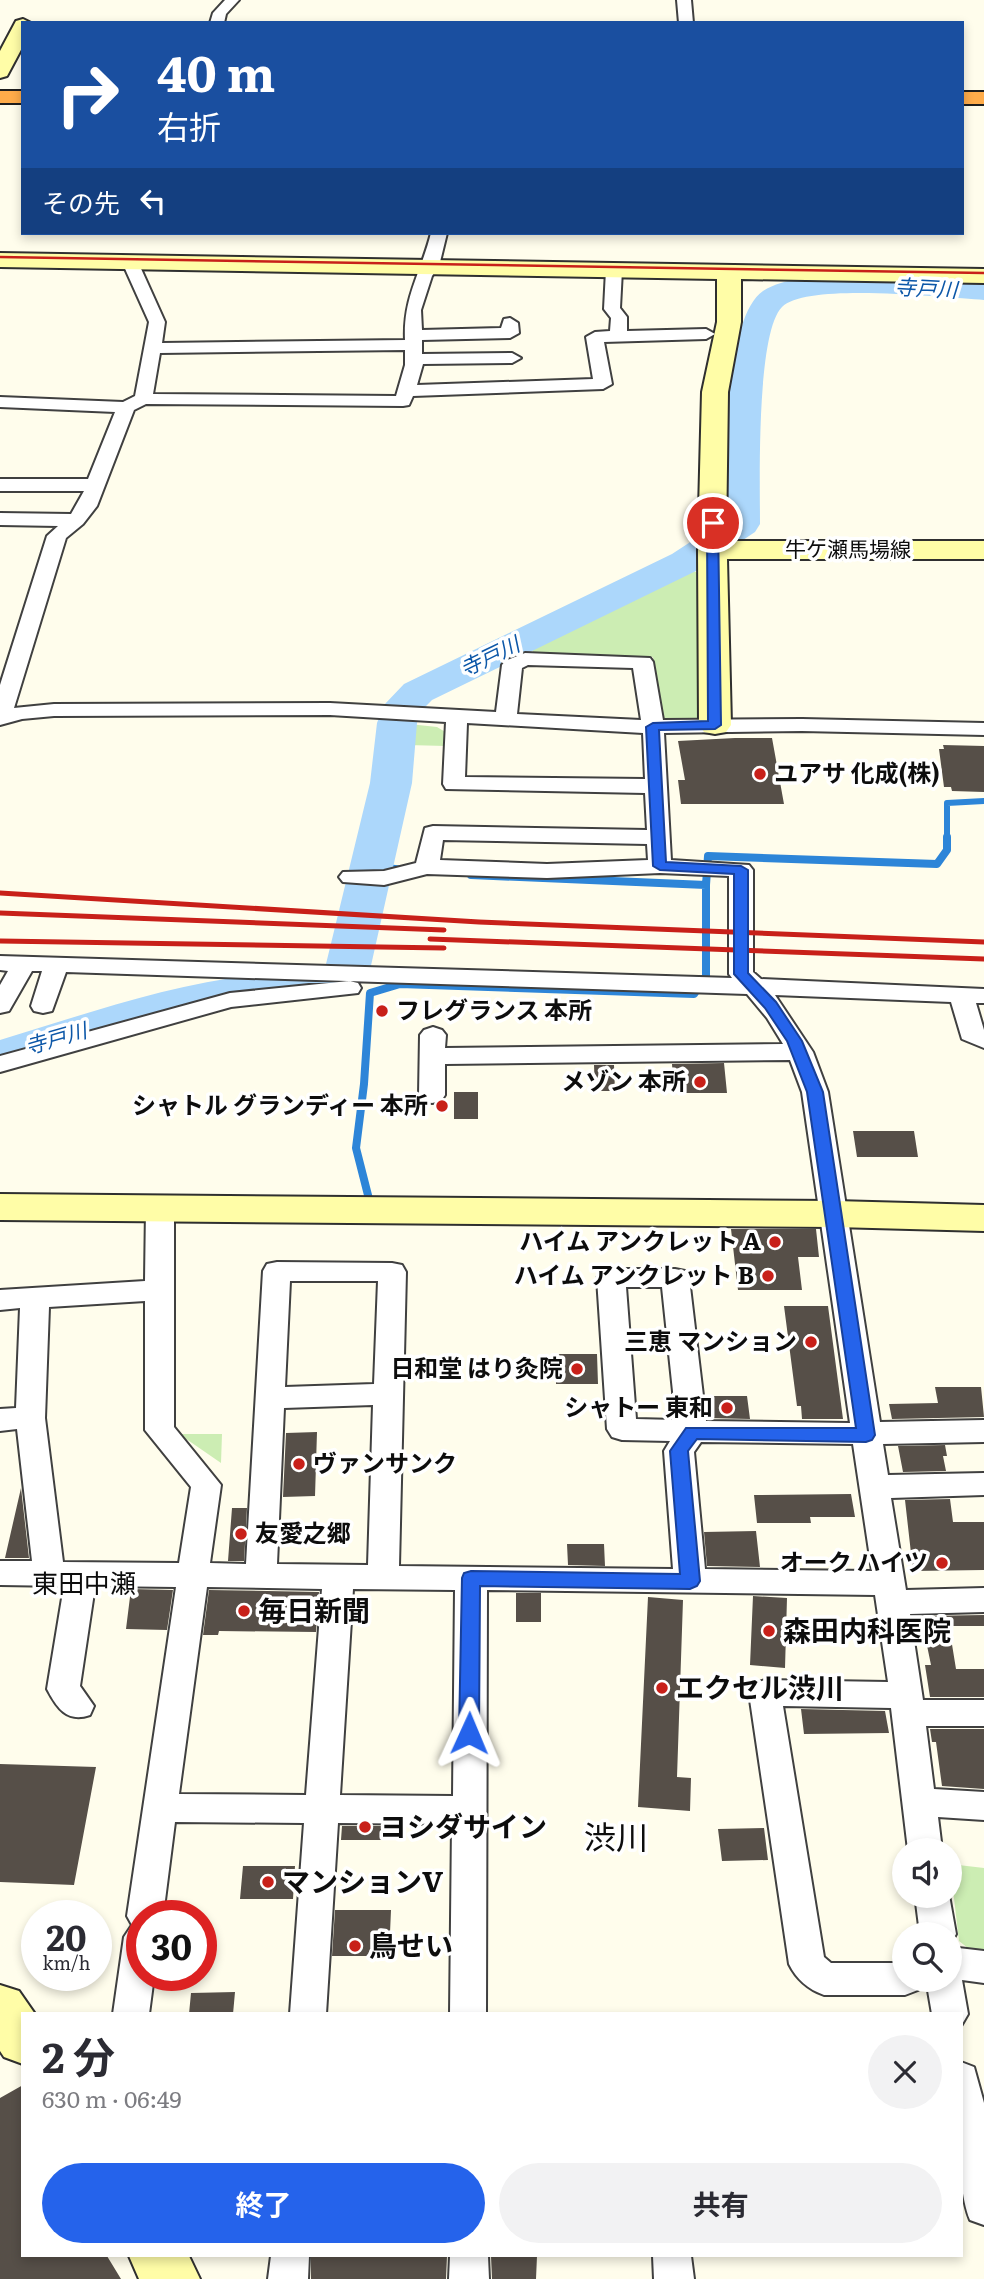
<!DOCTYPE html>
<html lang="ja">
<head>
<meta charset="utf-8">
<style>
  :root { --surface:#fff; --page:#f2f2f3; --text:#2b2b33; --muted:#7c7c81; --accent:#2563eb }
  body { margin:0; font-family:Literata,"Noto Sans JP",serif; background:var(--page); color:var(--text); height:100vh; display:flex; flex-direction:column; font-size:26px; white-space:nowrap }
  * { box-sizing:border-box; margin:0 }
  p { font-size:23px; color:var(--muted) }
  .icon { flex:none; width:38px; height:38px; fill:none; stroke:currentColor; stroke-width:2; stroke-linecap:round; stroke-linejoin:round }
  .map { position:relative; flex:1; overflow:hidden }
  .panel { position:absolute; left:21px; top:2012px; width:942px; height:245px; display:flex; flex-direction:column; background:var(--surface); border-radius:0px; box-shadow:0 4px 10px #0003 }
  .panel>* { flex:none }
  .hud { position:absolute; left:21px; top:21px; width:943px; height:214px; border-radius:0px; box-shadow:0 4px 10px #0003; background:#1a4fa0; color:#fff; overflow:hidden }
  .buttons { position:absolute; left:892px; top:1838px; display:grid; gap:14px }
  .buttons a { display:grid; place-items:center; width:70px; height:70px; border-radius:50%; background:var(--surface); box-shadow:0 4px 10px #0003; font-size:35px }
  .speed { position:absolute; left:21px; top:1900px; display:flex; gap:14px; font-size:35px; font-weight:700; text-align:center }
  .speed>* { display:grid; place-content:center; width:91px; height:91px; border-radius:50%; background:var(--surface); box-shadow:0 4px 10px #0003; line-height:1 }
  .speed small { font-size:18px; font-weight:400 }
  .speed .limit { border:10px solid #d22; background:#fff; color:#111 }
  .pin { position:absolute; display:grid; place-items:center; width:60px; height:60px; color:#fff; margin:-30px; border:4px solid #fff; border-radius:50%; box-shadow:0 2px 7px #0007 }
  .me { position:absolute; width:77px; margin:-38px; rotate:1deg; stroke-linejoin:round; filter:drop-shadow(0 0 5px #0008) }
  .turn { display:flex; align-items:center; gap:24px; height:147px; padding:0 21px; font-size:32px }
  .turn .icon { width:91px; height:91px; stroke-width:2.5 }
  .turn b { display:block; font-size:49px; line-height:60px }
  .then { display:flex; align-items:center; height:66px; padding:0 21px; background:#0003; gap:14px; font-size:26px }
  .round { display:grid; place-items:center; flex:none; width:74px; height:74px; border-radius:37px; background:var(--page) }
  .headline { display:flex; align-items:center; justify-content:space-between; height:119px; padding:0 21px }
  h1 { font-size:42px; font-weight:700; line-height:52px }
  .button { display:flex; gap:14px; margin-top:auto; padding:14px 21px }
  .button a { flex:1; height:80px; border-radius:42px; background:var(--accent); color:#fff; font-size:28px; font-weight:700; line-height:80px; text-align:center }
  .button a+a { background:var(--page); color:var(--text) }
  .map>svg:first-child { display:block }
</style>
</head>
<body>
<div class="map">
<svg width="984" height="2279" viewBox="0 0 984 2279">
  <rect width="100%" height="100%" fill="#fffdec"/>
  <path fill="#ccedb3" d="M687,568L700,574L705,715C689,723 674,723 659,716L653,657L534,654L531,647Z
    M409,724L437,727L447,733L446,746L407,745Z
    M179,1434H222L221,1463Z
    M950,1864L984,1868V1953L973,1952L959,1941Z"/>
  <g fill="none" stroke-linecap="round" stroke-linejoin="round">
    <path stroke="#2d85d8" stroke-width="6" d="M947,839V803L984,801"/>
    <path stroke="#2d85d8" stroke-width="8" d="M371,866L403,870
      M471,875L706,885L708,856L937,864L947,850V837
      M370,1203L356,1148L364,1084L370,993L400,984L694,994L706,976V885"/>
    <path fill="#acd7fb" fill-rule="evenodd" d="M841,275L984,282V300C946,298 807,282 782,307C756,333 760,484 760,524L755,532L698,570L432,700L422,710L417,723L412,783L370,970C351,996 312,1000 282,1001C184,1006 94,1046 0,1070V1040C83,1015 166,985 253,975C277,973 305,977 326,964L370,783L377,723L384,705L404,684L672,554L724,520C725,473 723,318 763,291C785,277 816,277 841,275Z"/>
  </g>
  <path fill="#564f48" d="M735,738H772L784,804H681L678,780H685L678,741Z
    M943,745L984,746V792L952,791L951,787H944L939,749H944Z
    M724,1063L727,1093H674L672,1064Z
    M594,1065H614L615,1091H595Z
    M454,1092H478V1119H454Z
    M853,1131H914L918,1157H857Z
    M731,1229H816L819,1257H798L802,1290H738Z
    M784,1306H828L843,1419H802L801,1406H797Z
    M556,1354H597L598,1384H556Z
    M935,1387H981L984,1417L892,1419L889,1404L938,1403Z
    M706,1396H747L750,1419L708,1418Z
    M317,1432L315,1496L283,1497L286,1433Z
    M945,1445L947,1456H943L946,1471L903,1472L898,1446Z
    M21,1488L29,1558H5Z
    M851,1494L855,1517H810L811,1523H757L754,1495Z
    M950,1499L953,1522H984V1570L913,1571L905,1500Z
    M232,1508H247L244,1561H228Z
    M756,1531L760,1567L707,1566L704,1532Z
    M567,1544H604L605,1566L568,1565Z
    M131,1589L173,1590L167,1630L126,1629Z
    M209,1590L319,1592L316,1632L219,1631L218,1635H203Z
    M516,1593H541V1622H516Z
    M753,1596L787,1598L785,1668L750,1665Z
    M648,1597L683,1600L677,1777L691,1778L690,1811L638,1807Z
    M984,1615V1626H949L956,1669H984V1697H930L925,1665H931L923,1626H914V1622L922,1616Z
    M801,1709L885,1711L889,1733L804,1734Z
    M930,1729H984V1789L942,1786L936,1742H932Z
    M0,1764L96,1767L74,1885L0,1882Z
    M342,1826H388L387,1840H341Z
    M764,1828L768,1860L722,1861L718,1829Z
    M243,1866H295L293,1899H240Z
    M335,1910H391L390,1933H386L385,1956H332Z
    M235,1992L233,2014H189L191,1993Z
    M23,2085V2256H107L121,2279H0V2098Z
    M311,2256H447L446,2279H311Z
    M491,2256H537L536,2279H492Z"/>
  <g fill="none" stroke-linecap="round" stroke-linejoin="round">
    <defs>
      <path id="street" d="M225,0H239L226,14L224,23H210L213,13Z
        M677,0H691L693,23H679Z
        M431,233H447L439,266L432,276L421,310L422,330L501,328L504,319L510,318L518,323L519,333L510,338L422,340V354L512,353L521,358L512,363L423,364L417,385L593,379L586,337L595,332L610,331L611,318L604,309L606,270L614,265L622,270L620,308L627,317V331L706,329L715,334L706,339L604,342L612,384L603,389L413,396L409,405L403,406L146,404L134,410L97,506L83,524L66,538L14,708L54,704L330,703L496,712L502,665L505,661L525,653L650,658L653,662L663,720L802,719L984,723V735L802,731L664,733L671,860L749,865L753,870V972L761,979L984,989V1003H976L984,1030V1048L962,1039L951,1002L775,995L813,1052L828,1092L880,1422L984,1420V1442L883,1444L888,1475L984,1473V1495L891,1498L906,1590L984,1588V1612L910,1614L923,1700H984V1726H926L934,1789L984,1792V1820L938,1817L942,1850H908L891,1708L783,1706L824,1957L831,1963H905V1979H923L918,1990L905,1995H824C808,1989 797,1980 789,1964L749,1693L753,1684L765,1680L888,1682L875,1595L487,1590L486,2014H450L452,1824L338,1823L326,2014H290L304,1823L175,1822L163,1916H142V1976H154L149,2014H113L124,1937L132,1925L127,1916L176,1587L95,1586L80,1686L94,1706L90,1715C67,1723 57,1708 47,1689L64,1586L0,1585V1561H32L17,1429L0,1431V1409L16,1408L20,1308L0,1310V1290L145,1281L146,1208L150,1202L160,1199L170,1202L174,1208V1427L221,1485L210,1563L246,1564L263,1271L267,1264L277,1262L392,1263L402,1265L406,1272L399,1566L673,1569L664,1451L670,1441L622,1440L612,1437L607,1429L597,1278L601,1271L611,1269H675L685,1271L689,1278L706,1421L850,1423L802,1092L790,1060L445,1064V1095L441,1101L432,1103L423,1101L419,1095L420,1035L424,1030L433,1027L442,1030L446,1035L445,1048L783,1044L767,1018L747,994L66,972L52,1011L43,1013L34,1011L31,1006L42,971H32L9,1011L0,1013V985L8,971L0,970V956L732,978L729,974V876L660,873L547,878L427,874L384,885L343,882L339,877L343,872L384,871L416,863L425,828L433,826L647,830L645,793L446,789L443,784L446,722L330,715L54,716L22,719L0,725V685L47,536L58,526L0,525V513L71,514L84,491H0V479H88L115,412L0,407V397L123,402L135,396L149,322L122,262L130,257L138,262L165,322L162,343L405,340C403,297 421,273 431,233ZM405,350V365L396,396L153,394L160,353ZM528,665L633,668L641,720L517,714L522,668ZM467,723L643,733L645,779L465,777ZM443,840L647,844L648,860L547,864L440,860ZM290,1281H378L374,1384L285,1387ZM626,1287H662L676,1420L636,1419ZM145,1301V1430L191,1487L179,1563L63,1562L45,1418L49,1307ZM373,1405L368,1565L277,1564L284,1408ZM701,1442L853,1444L872,1571L705,1569L694,1452ZM207,1587L322,1589L306,1795L179,1794ZM353,1589L455,1590L453,1796L340,1795Z
        M349,981L358,983L361,988L358,993L231,1007L0,1072V1056L230,993Z
        M915,1895H949L956,1934L950,1945V1934H920Z
        M950,1947L984,1951V1983L962,1980L968,2014L961,2026V2014H932L926,1979H950Z
        M961,2062L974,2067L984,2103V2225L970,2220C955,2184 959,2103 961,2062Z
        M271,2256H309L308,2279H268Z
        M450,2256H488L489,2279H449Z
        M653,2256H691L694,2279H654Z"/>
      <path id="secondary" d="M23,19L31,23H23V46L7,76L0,78V51L16,21Z
        M0,253L984,269V283L741,279V322L728,392L726,541H984V559H727L731,725L726,732L715,734L704,732L699,725L698,550L702,392L717,322V279L0,267Z
        M0,1194L835,1201L984,1205V1231L835,1227L0,1220Z
        M0,1985L19,1991L35,2014H23V2064L4,2057L0,2051Z
        M129,2256H189L200,2279H139Z"/>
      <path id="highway" d="M0,91H23V103H0Z
        M962,92H984V104H962Z"/>
    </defs>
    <use href="#street" stroke="#404040" stroke-width="4"/>
    <use href="#secondary" stroke="#2f2f2f" stroke-width="4"/>
    <use href="#highway" stroke="#1e1e1e" stroke-width="4"/>
    <use href="#street" fill="#fff" fill-rule="evenodd"/>
    <use href="#secondary" fill="#fffda7" fill-rule="evenodd"/>
    <use href="#highway" fill="#ffac4a" fill-rule="evenodd"/>
    <path stroke="#c82019" stroke-width="2.5" d="M0,257L984,273"/>
    <path stroke="#c82019" stroke-width="5" d="M0,893L479,922L984,942
      M0,913L444,930
      M430,939L984,959
      M0,941L444,948"/>
  </g>
  <path fill="#2563eb" stroke="#184099" stroke-width="2" d="M713,520L718,523L721,725L715,729L659,730L666,862L741,866L748,870V973L776,1002L802,1041L823,1092L875,1435L872,1440L866,1442L697,1439L688,1451L700,1581L697,1586L690,1589L480,1586L479,1733L476,1738L469,1741L462,1738L459,1733L462,1578L464,1573L471,1571L680,1574L670,1451L686,1428H856L807,1092L787,1041L765,1008L734,974V874L660,870L653,866L646,727L653,723L708,721L707,523Z"/>
  <g fill="#c82019" stroke="#fff" stroke-width="2.5">
    <circle cx="760" cy="774" r="7"/>
    <circle cx="382" cy="1011" r="7"/>
    <circle cx="700" cy="1082" r="7"/>
    <circle cx="442" cy="1106" r="7"/>
    <circle cx="775" cy="1242" r="7"/>
    <circle cx="768" cy="1276" r="7"/>
    <circle cx="811" cy="1342" r="7"/>
    <circle cx="577" cy="1369" r="7"/>
    <circle cx="727" cy="1408" r="7"/>
    <circle cx="299" cy="1464" r="7"/>
    <circle cx="241" cy="1534" r="7"/>
    <circle cx="942" cy="1563" r="7"/>
    <circle cx="244" cy="1611" r="7"/>
    <circle cx="769" cy="1631" r="7"/>
    <circle cx="662" cy="1688" r="7"/>
    <circle cx="365" cy="1827" r="7"/>
    <circle cx="268" cy="1882" r="7"/>
    <circle cx="355" cy="1946" r="7"/>
  </g>
  <g text-anchor="middle" stroke-width="7" stroke-linejoin="round" paint-order="stroke">
    <g font-size="21" font-style="italic" fill="#0c57a8" stroke="#fff">
      <text transform="translate(926 289) rotate(3)" y="7">寺戸川</text>
      <text transform="translate(490 657) rotate(-26)" y="7">寺戸川</text>
      <text transform="translate(56 1039) rotate(-16)" y="7">寺戸川</text>
    </g>
    <g font-size="21" fill="#0d0d0d" stroke="#fff">
      <text x="848" y="557">牛ケ瀬馬場線</text>
    </g>
    <g font-size="24" font-weight="bold" fill="#0d0d0d" stroke="#fff" text-anchor="end">
      <text x="774" y="782" text-anchor="start">ユアサ 化成(株)</text>
      <text x="396" y="1019" text-anchor="start">フレグランス 本所</text>
      <text x="686" y="1090">メゾン 本所</text>
      <text x="428" y="1114">シャトル グランディー 本所</text>
      <text x="761" y="1250">ハイム アンクレット A</text>
      <text x="754" y="1284">ハイム アンクレット B</text>
      <text x="797" y="1350">三恵 マンション</text>
      <text x="563" y="1377">日和堂 はり灸院</text>
      <text x="713" y="1416">シャトー 東和</text>
      <text x="313" y="1472" text-anchor="start">ヴァンサンク</text>
      <text x="255" y="1542" text-anchor="start">友愛之郷</text>
      <text x="928" y="1571">オーク ハイツ</text>
    </g>
    <g font-size="26" fill="#0d0d0d" stroke="#fff">
      <text x="84" y="1593">東田中瀬</text>
    </g>
    <g font-size="28" font-weight="bold" fill="#0d0d0d" stroke="#fff" text-anchor="start">
      <text x="258" y="1621">毎日新聞</text>
      <text x="783" y="1641">森田内科医院</text>
      <text x="676" y="1698">エクセル渋川</text>
      <text x="379" y="1837">ヨシダサイン</text>
      <text x="282" y="1892">マンションV</text>
      <text x="369" y="1956">鳥せい</text>
    </g>
    <g font-size="32" fill="#0d0d0d" stroke="#fff">
      <text x="616" y="1849">渋川</text>
    </g>
  </g>
</svg>
<div class="buttons">
<a><svg class="icon" aria-label="sound" viewBox="0 0 24 24"><path d="M4 9h4l5-4v14l-5-4H4zM17 9q2 3 0 6"/></svg></a>
<a><svg class="icon" aria-label="search" viewBox="0 0 24 24"><circle cx="10" cy="10" r="6"/><path d="M15 15l6 6"/></svg></a>
</div>
<div class="speed"><div>20<small>km/h</small></div><div class="limit">30</div></div>
<div class="pin" style="left:713px;top:523px;background:#d93025"><svg class="icon" aria-label="arrive" viewBox="0 0 24 24"><path d="M6 21V4h12l-3 4 3 4H6"/></svg></div>
<svg class="me" style="left:469px;top:1733px" viewBox="-20 -20 40 40"><path d="M0-17L14 15 0 8-14 15z" fill="#2563eb" stroke="#fff" stroke-width="4"/></svg>
<div class="hud">
<div class="turn"><svg class="icon" aria-label="right" viewBox="0 0 24 24"><path d="M7 20v-9h11M14 6l5 5-5 5"/></svg><div><b>40 m</b>右折</div></div>
<div class="then">その先<svg class="icon" aria-label="left" viewBox="0 0 24 24"><path d="M17 20v-9H6M10 6l-5 5 5 5"/></svg></div>
</div>
<section class="panel">
<div class="headline"><div><h1>2 分</h1><p>630 m · 06:49</p></div><a class="round"><svg class="icon" aria-label="close" viewBox="0 0 24 24"><path d="M6 6l12 12M18 6L6 18"/></svg></a></div>
<div class="button"><a>終了</a><a>共有</a></div>
</section>
</div>
</body>
</html>
